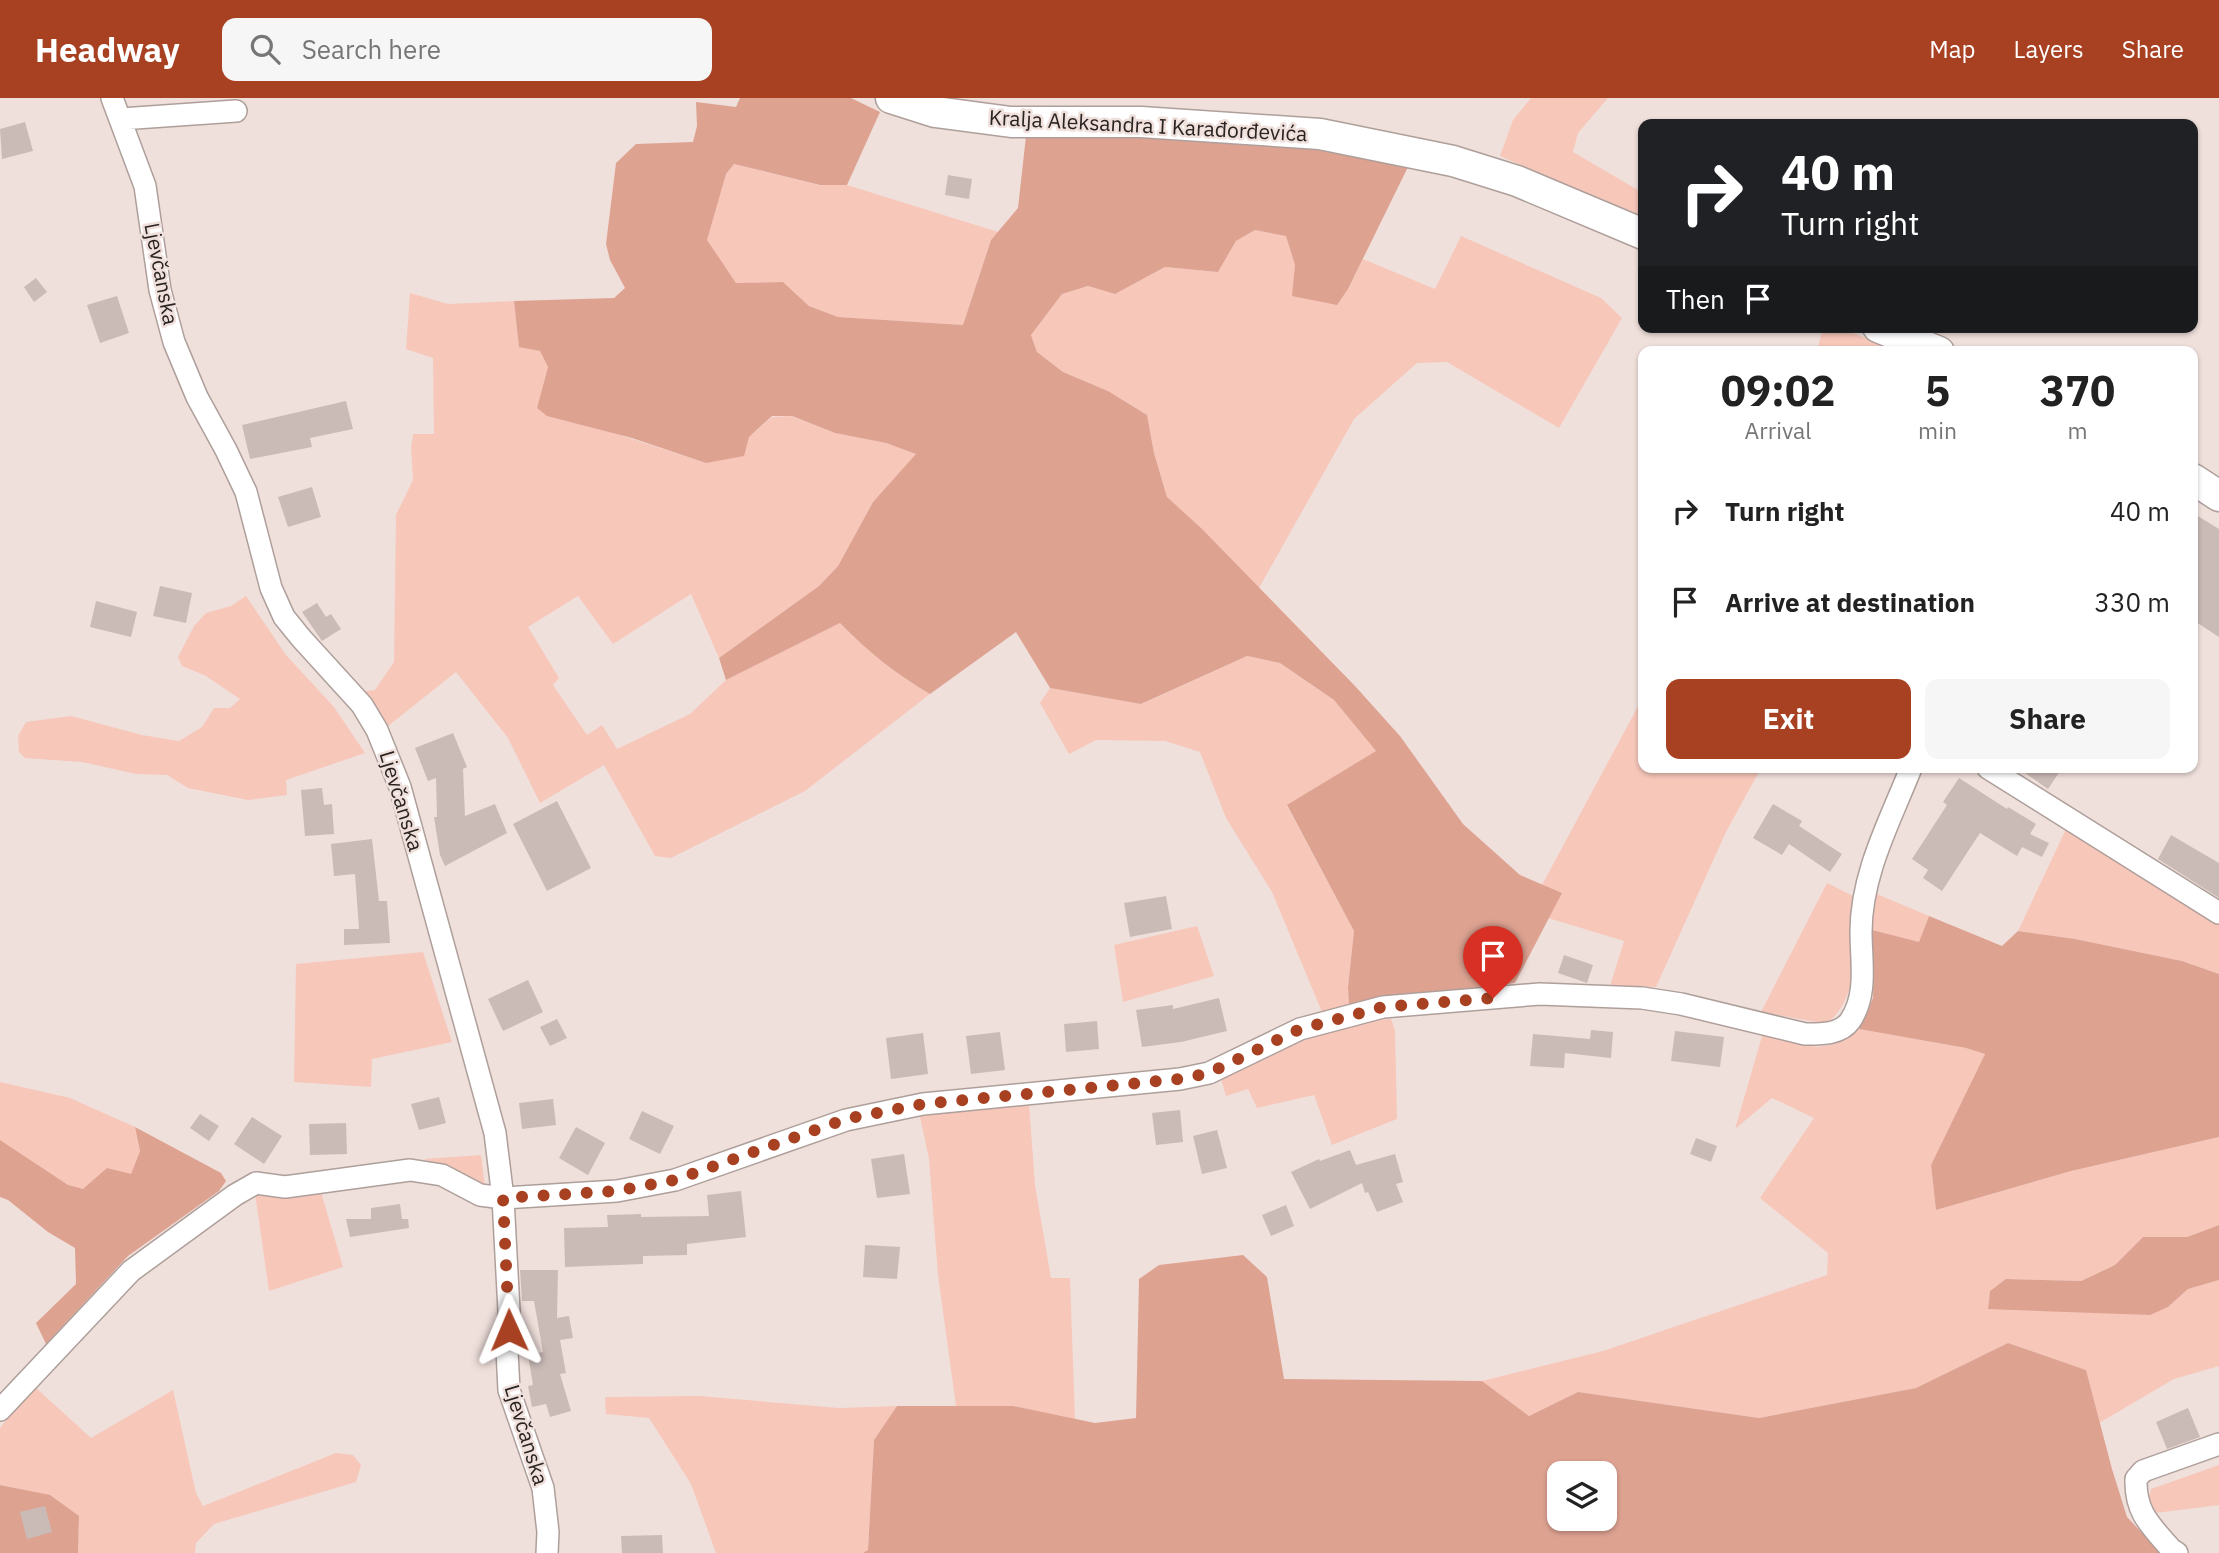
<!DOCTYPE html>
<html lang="en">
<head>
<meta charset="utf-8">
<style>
  :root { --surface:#fff; --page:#f6f6f6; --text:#222; --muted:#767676; --accent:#a84022 }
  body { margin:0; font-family:"IBM Plex Sans",sans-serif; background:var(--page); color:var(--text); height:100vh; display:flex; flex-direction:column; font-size:26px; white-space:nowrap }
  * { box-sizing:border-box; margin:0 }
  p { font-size:23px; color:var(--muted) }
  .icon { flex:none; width:38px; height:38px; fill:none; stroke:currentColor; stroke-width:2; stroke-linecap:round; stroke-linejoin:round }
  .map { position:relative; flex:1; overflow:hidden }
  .sheet { position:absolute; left:1638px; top:248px; width:560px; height:427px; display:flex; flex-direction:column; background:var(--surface); border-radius:14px; box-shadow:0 2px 5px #0004 }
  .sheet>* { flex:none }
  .banner { position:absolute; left:1638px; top:21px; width:560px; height:214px; border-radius:14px; box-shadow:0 2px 5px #0004; background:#202124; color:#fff; overflow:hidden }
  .fabs { position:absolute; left:1547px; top:1363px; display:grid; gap:14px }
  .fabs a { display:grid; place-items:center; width:70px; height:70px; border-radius:14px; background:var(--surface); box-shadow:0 2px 5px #0004; font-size:35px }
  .pin { position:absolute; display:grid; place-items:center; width:60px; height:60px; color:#fff; margin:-72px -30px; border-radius:50% 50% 50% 0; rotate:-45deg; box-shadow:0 0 7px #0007 }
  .pin .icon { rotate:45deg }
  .me { position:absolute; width:77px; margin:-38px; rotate:359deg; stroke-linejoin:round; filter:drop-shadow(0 0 5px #0008) }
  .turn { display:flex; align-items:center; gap:24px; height:147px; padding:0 28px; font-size:32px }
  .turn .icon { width:91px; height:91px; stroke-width:2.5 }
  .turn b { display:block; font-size:49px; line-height:60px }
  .then { display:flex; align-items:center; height:66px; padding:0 28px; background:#0003; gap:14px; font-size:26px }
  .eta { display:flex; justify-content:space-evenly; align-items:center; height:119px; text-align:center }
  .eta b { font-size:42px; font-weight:700; line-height:49px }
  .cta { display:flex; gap:14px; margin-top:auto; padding:14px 28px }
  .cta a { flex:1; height:80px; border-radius:14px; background:var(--accent); color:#fff; font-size:28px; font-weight:700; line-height:80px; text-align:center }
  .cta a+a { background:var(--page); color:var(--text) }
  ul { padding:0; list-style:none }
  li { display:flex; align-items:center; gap:21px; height:91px; padding:0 28px }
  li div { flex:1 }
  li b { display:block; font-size:26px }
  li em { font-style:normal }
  header { display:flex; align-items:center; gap:42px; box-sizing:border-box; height:98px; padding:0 35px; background:var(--accent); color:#fff }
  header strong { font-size:33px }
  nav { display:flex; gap:38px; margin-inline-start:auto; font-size:24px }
  .search { width:490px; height:63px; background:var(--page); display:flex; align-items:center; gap:18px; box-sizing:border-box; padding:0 24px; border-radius:14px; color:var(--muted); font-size:26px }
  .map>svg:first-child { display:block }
</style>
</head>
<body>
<header>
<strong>Headway</strong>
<div class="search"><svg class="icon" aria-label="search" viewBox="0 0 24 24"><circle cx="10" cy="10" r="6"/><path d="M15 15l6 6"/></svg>Search here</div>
<nav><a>Map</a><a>Layers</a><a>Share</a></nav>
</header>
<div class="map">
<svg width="2219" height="1455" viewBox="0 0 2219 1455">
  <rect width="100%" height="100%" fill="#f0e0dc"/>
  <path fill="#f7c7ba" d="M1531,0H1608L1578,35L1573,54L1643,95V120L1500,58L1513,22Z
    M734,66L819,87H847L998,134L991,142L963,227L838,219L809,208L783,184L736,185L706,142L726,76Z
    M1255,132L1286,137L1295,167L1293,198L1348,191L1363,161L1435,191L1461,138L1601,200L1622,220L1559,330L1447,264L1417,265L1354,321L1259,490L1167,399L1154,355L1147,317L1108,293L1063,274L1037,254L1031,237L1062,196L1088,188L1115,196L1165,169L1218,174L1236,143Z
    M410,195L448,206L514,203L519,248L540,253L548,269L537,310L706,365L749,339L772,319L791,318L835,335L886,345L917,356L873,404L838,468L819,488L719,560L691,496L613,546L578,498L528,529L559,580L553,587L587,637L602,627L617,651L690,616L726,582L840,525C868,554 896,576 930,596L805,693L671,760L655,758L604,667L540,705L508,640L456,574L383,632L358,594L375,592L394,564L396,417L413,382L411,350L413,336H434L433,260L406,251Z
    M1823,229H1838L1901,254H1817Z
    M246,498L286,557L334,609L365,655L286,682L287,697L248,702L188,690L167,677L136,676L82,664L25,660L19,654L18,638L26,624L71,618L142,637L179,643L202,629L214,610H230L240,601L206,578L182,568L178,559L194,528L206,515L231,508Z
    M1247,558L1280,565L1334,602L1376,653L1287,708L1354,833L1348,889L1349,909L1322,914L1272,794L1226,720L1200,654L1165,643L1096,642L1069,656L1040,605L1050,590L1142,606Z
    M1643,599V670H1761L1726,734L1656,889L1610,888L1624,843L1548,820L1561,795L1542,787Z
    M2067,729L2219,822V876L2182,863L2075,841L2018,833Z
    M1827,785L1855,799C1855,842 1863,894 1827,926L1761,914Z
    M1872,794L1929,818L1919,845L1868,831Z
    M1197,828L1214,878L1123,904L1114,847Z
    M423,854L452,944L372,961L371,989L294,984L296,866Z
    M1391,921L1395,932L1397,1021L1332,1047L1314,997L1257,1010L1248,991L1226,998L1221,981L1277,952L1362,922Z
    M1859,931L1966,950L1985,956L1931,1067L1936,1112L2071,1073L2219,1039V1127L2187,1139H2143L2115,1167L2081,1183L2007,1181L1990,1193L1988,1211L2168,1209L2188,1191L2219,1182V1268L2174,1281L2099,1325L2086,1272L2008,1245L1916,1290L1759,1320L1578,1294L1529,1318L1482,1283L1603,1253L1827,1177L1828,1155L1760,1100L1814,1020L1772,1000L1735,1031L1763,935L1817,949L1835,946Z
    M0,984L70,1000L135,1029L140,1053L131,1076L83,1091L68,1088L0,1042Z
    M1029,1006L1035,1087L1051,1180H1070L1075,1321L1013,1308H956L938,1177L929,1061L919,1014Z
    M481,1057L485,1089L424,1061Z
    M321,1094L343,1169L269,1193L255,1095Z
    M34,1288L91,1340L173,1292L196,1395L203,1408L336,1355L353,1357L361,1367L356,1384L214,1426L196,1445L195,1455H78L79,1418L17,1390L0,1387V1330Z
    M699,1298L839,1310L897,1308L874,1342L868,1453L863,1455H716L691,1386L649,1320L606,1316L605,1299Z
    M2219,1367V1407L2155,1415L2149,1399L2151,1391Z"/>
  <path fill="#dea291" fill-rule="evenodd" d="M740,0H851L880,14L847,87H820L734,66L726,76L707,142L736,185L783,184L809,208L838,219L963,227L991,142L1018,110L1026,38L1178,36L1305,49L1408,69L1348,191L1337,207L1292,198L1295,167L1286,138L1255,132L1236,143L1218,174L1165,169L1115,196L1088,188L1062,196L1031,237L1037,254L1063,274L1108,293L1147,317L1154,355L1167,399L1202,431L1355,588L1400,638L1463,726L1520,777L1562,795L1515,885L1349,909L1348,889L1354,833L1287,707L1376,653L1334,602L1280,565L1247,558L1141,606L1050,590L1016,534L930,596C896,576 868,554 840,525L726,582L719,560L819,488L838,468L873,404L916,356L886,345L835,335L792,318H772L749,339L744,358L706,365L632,340L547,318L537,310L548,269L540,253L519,249L514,203L614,200L625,190L610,162L606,146L616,65L636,46L693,44L697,28L696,4L736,9Z
    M1929,818L2002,848L2018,833L2075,841L2182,863L2219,876V1039L2071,1073L1936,1112L1931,1067L1985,956L1966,950L1859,931L1873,900L1874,868L1868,831L1919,844Z
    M135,1029L221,1075L226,1083L219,1093L128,1158L46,1246L36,1225L76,1186L75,1150L48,1134L8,1102L0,1099V1042L68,1087L83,1091L107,1070L131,1076L140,1053Z
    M2219,1127V1182L2188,1191L2168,1209L2150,1217L1988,1211L1990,1193L2006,1181L2081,1183L2115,1167L2143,1139H2187Z
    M1243,1157L1267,1179L1284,1281L1482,1283L1529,1318L1578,1294L1759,1320L1916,1290L2008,1245L2086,1272L2112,1371L2127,1419L2161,1455H863L868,1452L874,1342L897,1308H1013L1095,1325L1136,1320L1139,1181L1159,1167ZM1559,1376H1605V1421H1559Z
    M0,1387L50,1397L79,1418L78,1455H0Z"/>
  <path fill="#cabbb7" d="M25,24L33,53L2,61L0,31Z
    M948,77L972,81L969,101L945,97Z
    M36,180L47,194L34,204L24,189Z
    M117,198L129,235L100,245L87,207Z
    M346,303L353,331L310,340L312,349L250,361L242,327Z
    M312,389L321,419L288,429L278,399Z
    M2193,415L2219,431V539L2193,522Z
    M160,488L192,495L186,525L153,518Z
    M96,503L137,514L131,539L90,529Z
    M317,505L326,519L331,516L341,531L322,543L302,514Z
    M453,635L467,669L463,671L465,718L495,706L507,735L445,768L440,757L434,719H437L436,680L428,683L415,650Z
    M2018,670H2062L2048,691Z
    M1959,680L2007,711L2008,709L2036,726L2030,736L2049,745L2042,759L2022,749L2017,758L1980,735L1942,793L1923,780L1928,772L1912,761L1947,707L1943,704Z
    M322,690L324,707L332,706L334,736L305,738L301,692Z
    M557,703L591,770L547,793L513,726Z
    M1773,706L1802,723L1799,728L1842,756L1830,774L1789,746L1782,757L1753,740Z
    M2171,737L2219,765V800L2158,761Z
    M372,741L379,803H387L390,845L344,847V831H359L355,776L334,778L331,746Z
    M1166,798L1172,831L1130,839L1124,805Z
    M1564,857L1593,867L1587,885L1558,875Z
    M528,882L543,914L503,933L488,901Z
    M1219,900L1227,933L1181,944L1142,949L1136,912L1173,907V911Z
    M557,921L567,940L550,948L540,929Z
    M1097,923L1099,951L1066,954L1064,926Z
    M1591,932L1613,934L1611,960L1565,955L1564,970L1530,968L1533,936L1590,941Z
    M1675,933L1724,939L1720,969L1671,963Z
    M1000,934L1005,972L971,976L966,938Z
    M923,935L928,976L891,981L886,940Z
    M439,999L446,1025L419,1032L411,1006Z
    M553,1001L556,1027L522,1031L519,1005Z
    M1180,1012L1183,1044L1156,1047L1152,1015Z
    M642,1013L674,1028L660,1056L629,1041Z
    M200,1016L219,1028L209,1043L190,1030Z
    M252,1019L282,1038L264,1066L234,1046Z
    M346,1025L347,1056L310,1057L309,1026Z
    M576,1029L605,1045L588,1077L559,1060Z
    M1217,1032L1227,1070L1202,1076L1193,1038Z
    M1696,1040L1717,1048L1711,1064L1690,1056Z
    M1350,1052L1356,1067L1395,1056L1403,1084L1396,1086L1403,1104L1377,1114L1368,1094L1365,1095L1362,1085L1310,1111L1291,1074L1319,1061L1320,1063Z
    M904,1056L910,1096L877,1100L871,1061Z
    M741,1093L746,1139L687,1146V1157L643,1158V1166L565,1169L564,1130L608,1129L607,1117L641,1116V1119L709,1118L707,1097Z
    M400,1106L402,1121H408L409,1130L350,1139L346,1121H371V1110Z
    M1286,1107L1294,1128L1271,1138L1262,1117Z
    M865,1147L900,1149L897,1181L863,1179Z
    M520,1172H558L557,1220L569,1218L573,1240L560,1242L566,1275L560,1276L571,1313L550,1319L546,1306L532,1309L528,1288L533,1287L528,1257L543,1254L534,1203H522Z
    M2188,1310L2200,1339L2167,1351L2156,1324Z
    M45,1408L52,1434L27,1441L20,1414Z
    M662,1437L663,1455H622L621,1438Z"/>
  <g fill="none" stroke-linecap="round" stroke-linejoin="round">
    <defs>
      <path id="street" d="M112,0L145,88L160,192L174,244L197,299L226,352L246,394L271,490L284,519L301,540L362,607L377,632L400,689L495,1035L503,1100L509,1213L507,1253L509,1292L543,1390L548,1434L547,1455
        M121,21L236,13
        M1988,670L2219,815
        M0,1312L131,1173L235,1097L256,1085L285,1089L410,1072L442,1077L480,1097L503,1100L617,1093L675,1082L846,1022L923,1006L1180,981L1209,975L1300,931L1383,909L1540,896L1642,900L1681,906L1805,936C1819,936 1840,937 1850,923C1868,897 1861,863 1861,834C1861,776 1890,723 1911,670
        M2177,1455L2171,1451C2150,1427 2135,1414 2136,1381L2143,1373L2219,1346"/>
      <path id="secondary" d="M891,0L935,14L1011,24H1141L1320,36L1453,63L1517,83L1643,136
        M1878,229L1939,254
        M2193,381L2219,398"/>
    </defs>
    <use href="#street" stroke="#ae9f9b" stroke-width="24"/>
    <use href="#secondary" stroke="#ae9f9b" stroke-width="33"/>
    <use href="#street" stroke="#fff" stroke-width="21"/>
    <use href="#secondary" stroke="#fff" stroke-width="30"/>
  </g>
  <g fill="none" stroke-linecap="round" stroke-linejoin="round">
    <path stroke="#a84022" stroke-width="12" stroke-dasharray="0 21.6" d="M509,1232L503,1100L617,1093L675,1082L846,1021L923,1006L1180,981L1209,975L1300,931L1383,909L1493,900"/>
  </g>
  <g text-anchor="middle" stroke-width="5" stroke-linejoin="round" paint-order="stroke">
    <g font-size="21" fill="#292322" stroke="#f0e0dc">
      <text transform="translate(1148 28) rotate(3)" y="7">Kralja Aleksandra I Karađorđevića</text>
      <text transform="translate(161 176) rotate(79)" y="7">Ljevčanska</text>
      <text transform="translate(401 703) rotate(73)" y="7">Ljevčanska</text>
      <text transform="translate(526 1337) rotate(73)" y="7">Ljevčanska</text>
    </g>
  </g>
</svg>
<div class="fabs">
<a><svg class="icon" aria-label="layers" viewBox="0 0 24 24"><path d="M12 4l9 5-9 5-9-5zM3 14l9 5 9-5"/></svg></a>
</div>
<div class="pin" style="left:1493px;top:900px;background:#d93025"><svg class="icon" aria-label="arrive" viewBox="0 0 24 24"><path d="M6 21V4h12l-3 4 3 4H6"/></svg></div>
<svg class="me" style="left:509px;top:1232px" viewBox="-20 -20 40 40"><path d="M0-17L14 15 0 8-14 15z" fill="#a84022" stroke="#fff" stroke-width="4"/></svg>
<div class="banner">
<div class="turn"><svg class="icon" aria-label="right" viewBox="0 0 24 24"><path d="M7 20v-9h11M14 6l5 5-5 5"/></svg><div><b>40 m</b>Turn right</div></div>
<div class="then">Then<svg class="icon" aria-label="arrive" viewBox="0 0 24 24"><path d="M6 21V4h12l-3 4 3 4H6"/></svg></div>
</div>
<section class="sheet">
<div class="eta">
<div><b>09:02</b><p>Arrival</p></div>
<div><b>5</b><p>min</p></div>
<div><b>370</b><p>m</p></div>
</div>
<ul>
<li><svg class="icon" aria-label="right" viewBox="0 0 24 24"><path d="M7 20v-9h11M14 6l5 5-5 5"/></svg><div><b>Turn right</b></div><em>40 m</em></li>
<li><svg class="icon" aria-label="arrive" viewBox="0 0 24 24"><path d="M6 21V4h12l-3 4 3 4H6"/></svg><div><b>Arrive at destination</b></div><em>330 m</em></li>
</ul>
<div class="cta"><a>Exit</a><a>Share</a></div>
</section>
</div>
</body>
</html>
